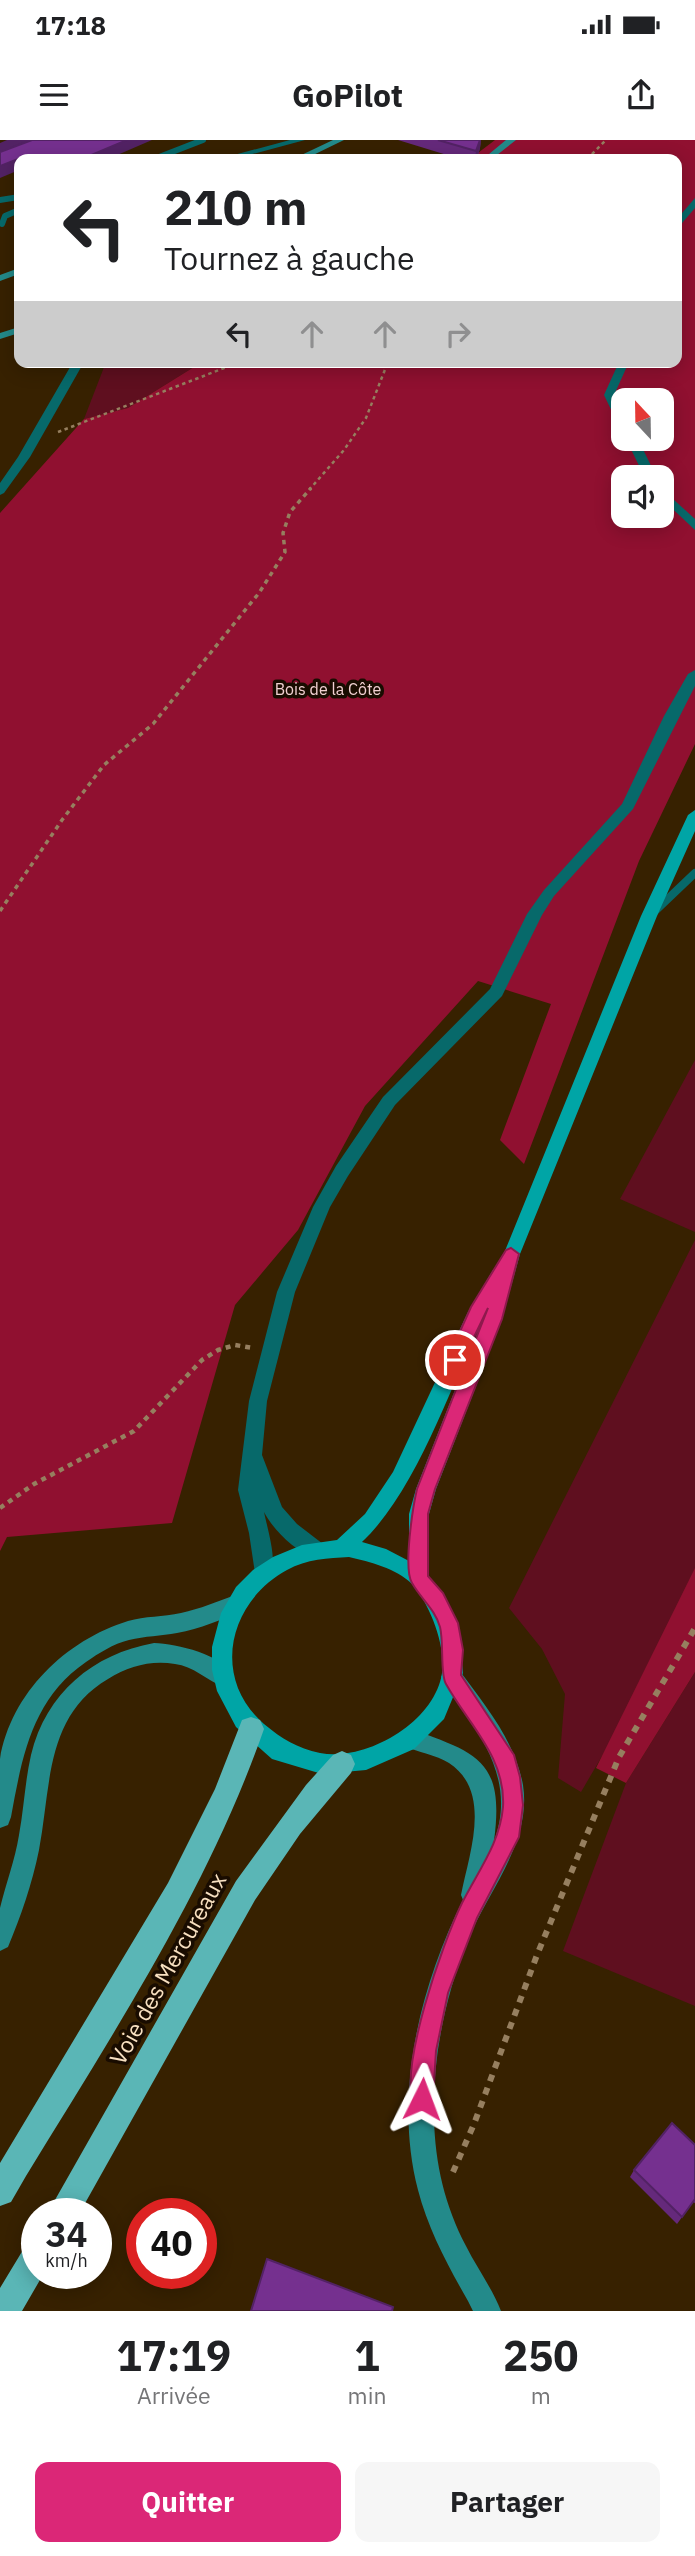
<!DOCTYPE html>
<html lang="fr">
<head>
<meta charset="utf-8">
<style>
  :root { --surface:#fff; --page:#f6f6f6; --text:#202124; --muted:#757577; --accent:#db2777 }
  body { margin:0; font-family:"IBM Plex Sans",sans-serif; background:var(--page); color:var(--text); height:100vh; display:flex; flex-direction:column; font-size:26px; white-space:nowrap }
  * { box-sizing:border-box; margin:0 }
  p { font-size:23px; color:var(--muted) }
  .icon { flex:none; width:38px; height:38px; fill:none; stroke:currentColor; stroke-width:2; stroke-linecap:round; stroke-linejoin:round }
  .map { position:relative; height:2171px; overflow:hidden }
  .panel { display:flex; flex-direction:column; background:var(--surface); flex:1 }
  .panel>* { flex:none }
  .guide { position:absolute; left:14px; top:14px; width:668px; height:214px; border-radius:14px; box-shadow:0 4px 18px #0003; background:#fff; color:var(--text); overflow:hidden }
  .needle { width:46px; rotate:338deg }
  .controls { position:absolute; left:611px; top:248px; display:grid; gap:14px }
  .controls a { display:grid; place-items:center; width:63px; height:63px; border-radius:14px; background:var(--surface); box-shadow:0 4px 18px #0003; font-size:35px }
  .speed { position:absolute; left:21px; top:2058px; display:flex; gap:14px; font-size:35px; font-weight:700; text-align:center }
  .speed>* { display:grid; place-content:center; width:91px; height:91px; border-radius:50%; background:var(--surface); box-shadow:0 4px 18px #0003; line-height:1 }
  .speed small { font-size:18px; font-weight:400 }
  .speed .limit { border:10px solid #d22; background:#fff; color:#111 }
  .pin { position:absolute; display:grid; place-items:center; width:60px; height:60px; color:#fff; margin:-30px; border:4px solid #fff; border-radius:50%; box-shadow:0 2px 7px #0007 }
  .me { position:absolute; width:77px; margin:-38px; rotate:3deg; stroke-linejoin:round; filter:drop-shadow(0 0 5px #0008) }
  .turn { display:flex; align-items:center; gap:24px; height:147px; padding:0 35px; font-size:32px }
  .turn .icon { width:91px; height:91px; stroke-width:2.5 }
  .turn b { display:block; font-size:49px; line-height:60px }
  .lanes { display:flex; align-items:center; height:66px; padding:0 35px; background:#0003; justify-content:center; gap:35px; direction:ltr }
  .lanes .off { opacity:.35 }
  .eta { display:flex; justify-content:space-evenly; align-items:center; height:119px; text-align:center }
  .eta b { font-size:42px; font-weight:700; line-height:49px }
  .button { display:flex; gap:14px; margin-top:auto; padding:14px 35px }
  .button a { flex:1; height:80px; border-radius:14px; background:var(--accent); color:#fff; font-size:28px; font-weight:700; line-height:80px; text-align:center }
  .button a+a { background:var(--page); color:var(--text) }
  .status { display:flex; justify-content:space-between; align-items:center; height:49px; padding:0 35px; background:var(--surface); direction:ltr }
  .status svg { height:19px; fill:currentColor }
  header { display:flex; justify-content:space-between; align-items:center; height:91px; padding:0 35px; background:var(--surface); font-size:32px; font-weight:700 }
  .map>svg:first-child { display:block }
</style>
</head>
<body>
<div class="status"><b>17:18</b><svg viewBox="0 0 49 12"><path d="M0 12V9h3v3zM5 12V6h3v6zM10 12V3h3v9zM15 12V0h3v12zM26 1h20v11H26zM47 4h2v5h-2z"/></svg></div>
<header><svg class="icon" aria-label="menu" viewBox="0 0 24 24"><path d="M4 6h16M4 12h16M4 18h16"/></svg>GoPilot<svg class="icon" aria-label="share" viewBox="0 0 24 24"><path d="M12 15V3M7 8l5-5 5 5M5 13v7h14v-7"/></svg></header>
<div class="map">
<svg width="695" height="2171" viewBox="0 0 695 2171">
  <rect width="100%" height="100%" fill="#372100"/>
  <path fill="#5f0f1f" d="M106,222H202L128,268L84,279Z
    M695,920V1092L620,1059Z
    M695,1100V1431L612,1599L581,1652L558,1638L565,1554L542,1509L509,1468Z
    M695,1532V1866L563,1811L626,1643Z"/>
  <path fill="#901030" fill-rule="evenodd" d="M495,0H695V604L639,721L524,1024L500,1000L551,864L478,841L365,966L298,1090L235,1165L172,1383L7,1397L0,1411V373L84,279L128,268L202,222H677V19H470ZM623,261H662V299H623ZM623,338H662V376H623Z
    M695,1428V1532L626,1643L596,1628Z"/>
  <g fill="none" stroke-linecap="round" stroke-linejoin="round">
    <path stroke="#967f5f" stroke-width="2.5" stroke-dasharray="3.5 3.5" stroke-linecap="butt" d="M587,19L606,0
      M58,292L240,222
      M309,350L344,310L366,278L388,222"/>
    <path stroke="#967f5f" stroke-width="3.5" stroke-dasharray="4.5 4.5" stroke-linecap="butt" d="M0,771L62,680L104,625L153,584L259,453L285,412L283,393L290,372L311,348"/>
    <path stroke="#967f5f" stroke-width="4.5" stroke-dasharray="5 5" stroke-linecap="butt" d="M0,1368L34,1344L134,1291L202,1220L218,1210L235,1205L253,1208"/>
    <path stroke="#967f5f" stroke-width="6" stroke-dasharray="7 7" stroke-linecap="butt" d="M453,2032L474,1984L537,1815L619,1617L695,1488"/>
    <path stroke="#07696a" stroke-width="6" d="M154,19L203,0
      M2,84L5,76L19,70"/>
    <path stroke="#07696a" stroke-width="8" d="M654,772L695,733"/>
    <path fill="#07696a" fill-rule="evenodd" d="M290,0H305L234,19H219Z
      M19,54V60L0,63V57Z
      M695,58V68L677,89V79Z
      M73,222H84L30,317L4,353L0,355V343L18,317Z
      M619,222H629L614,255L623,271V285L617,282L604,255Z
      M626,299H638L657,338H645Z
      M662,349L695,379V390L662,359Z
      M695,530V546L633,669L554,756L542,775L502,856L395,965L348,1036L330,1067L295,1152L267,1261L262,1315L282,1367L297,1384L323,1404L326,1410L323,1416L316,1419C295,1411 274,1391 264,1372C268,1391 278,1422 270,1440L263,1443L256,1440L249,1393L238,1350L249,1261L277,1152L313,1067L336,1026L383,957L490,849L527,774L544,750L622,664L664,576L688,534Z"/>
    <path fill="#238a8a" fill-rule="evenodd" d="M333,0H344L305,19H293Z
      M506,0H516L492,19H483Z
      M19,128V134L0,141V135Z
      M19,187V193L0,199V193Z
      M236,1455L243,1457L246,1464L243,1471C222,1479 200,1489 177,1493C161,1496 145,1496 129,1500C113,1504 99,1513 86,1522C32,1559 22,1617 11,1677L8,1685L0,1688C0,1666 0,1641 0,1619C11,1553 66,1500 128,1481C145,1476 163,1477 181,1473C200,1469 218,1461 236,1455Z
      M154,1503C177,1504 223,1514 234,1537L230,1544L223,1547C207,1540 193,1526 175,1524C151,1520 129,1526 108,1539C45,1576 51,1647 39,1710C32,1744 21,1776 8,1807L0,1811C0,1797 0,1781 0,1768C6,1743 15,1720 19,1695C24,1668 25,1641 31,1615C46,1553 93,1514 154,1503Z
      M452,1527L459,1530C485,1565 515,1601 523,1645C532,1703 487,1752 467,1802C445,1858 432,1919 434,1978C435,2024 445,2066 466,2106C477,2128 492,2148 501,2171H473L468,2161C448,2126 428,2089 418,2050C393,1954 420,1846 463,1760L461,1755C469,1714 493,1652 449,1623C436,1615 418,1612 403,1606L400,1599L403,1592L411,1589C477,1613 505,1620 494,1701C512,1653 493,1613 466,1574C457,1562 447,1550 441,1537L445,1530Z"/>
    <path fill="#00a5a6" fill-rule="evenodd" d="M695,670V691L657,776L520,1114L502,1179L436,1349L429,1374V1437L459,1488L463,1533L444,1579L414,1609L366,1630L322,1634L272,1619L236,1587L217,1551L212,1530V1507L221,1473L236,1447L253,1430L273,1417L302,1405L337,1400L365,1374L393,1332L468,1172L493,1130L498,1128L641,776L688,675ZM485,1174L416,1349L409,1374V1421L386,1409L362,1402C418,1349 451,1244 485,1174ZM349,1417C370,1422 396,1428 412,1444C430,1464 446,1506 442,1533C435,1582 366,1622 320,1613C297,1608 282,1599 264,1584C211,1538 228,1462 287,1430C307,1419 328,1418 349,1417Z"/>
    <path fill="#5ab6b6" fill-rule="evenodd" d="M251,1577L260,1580L264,1589C208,1749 114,1892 26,2036L11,2062L0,2066V2023L168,1743L215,1649L242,1580Z
      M342,1611L351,1615L355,1624L351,1633L300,1694L255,1760L79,2074H47L236,1741L306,1645L333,1615Z
      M37,2101V2133H44L22,2171H0V2148L26,2105Z"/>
  </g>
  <path fill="#65297b" d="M398,0H481L480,8L477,19H460Z
    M695,2005V2063L693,2062L677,2084L630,2037L634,2030Z"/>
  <path fill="#522264" d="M7,0H34L0,14V3Z
    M127,0H152L108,19H82Z
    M480,0H481L480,8L477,19H475L476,11Z
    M28,15L29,19H19V30L0,38V26Z"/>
  <path fill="#75308f" stroke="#522264" stroke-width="2" d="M32,0H127L82,19H34L28,15L0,26V12Z
    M438,0H480L476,11Z
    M672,1983L695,2005V2059L682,2077L634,2030Z
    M267,2119L393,2167L392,2171H251Z"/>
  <path fill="#db2777" stroke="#8e194d" stroke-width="2" d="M511,1108L519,1114L502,1179L435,1349L428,1374V1436L443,1453L458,1483L463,1510L461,1535L514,1615L520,1637L523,1665L519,1697L477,1778L448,1853L436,1911L433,1959L430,1967L422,1970L414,1967C398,1928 443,1802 462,1763C478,1731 500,1703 503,1667C506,1617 468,1584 446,1544C440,1535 444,1503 440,1487C435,1469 421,1459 412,1443C403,1429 413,1366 417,1349L488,1168L461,1224H449L447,1220L471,1167L506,1110Z"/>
  <g text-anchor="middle" stroke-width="7" stroke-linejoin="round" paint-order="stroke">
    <g font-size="16" fill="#f2d1d2" stroke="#190c00">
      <text x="328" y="555">Bois de la Côte</text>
    </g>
    <g font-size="23" fill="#f8e0c0" stroke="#190c00">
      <text transform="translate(168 1829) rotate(-61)" y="8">Voie des Mercureaux</text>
    </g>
  </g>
</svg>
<div class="controls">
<a><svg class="needle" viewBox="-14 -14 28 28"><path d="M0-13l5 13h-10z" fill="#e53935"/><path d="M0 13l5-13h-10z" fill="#757577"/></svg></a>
<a><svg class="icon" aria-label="sound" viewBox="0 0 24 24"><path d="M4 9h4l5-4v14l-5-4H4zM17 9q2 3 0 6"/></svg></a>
</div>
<div class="speed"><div>34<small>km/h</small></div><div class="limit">40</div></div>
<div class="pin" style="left:455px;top:1220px;background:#d93025"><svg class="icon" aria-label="arrive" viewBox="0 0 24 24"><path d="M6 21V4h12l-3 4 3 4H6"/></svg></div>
<svg class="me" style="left:422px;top:1959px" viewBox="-20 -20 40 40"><path d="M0-17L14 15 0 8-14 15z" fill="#db2777" stroke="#fff" stroke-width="4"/></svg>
<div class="guide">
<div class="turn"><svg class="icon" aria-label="left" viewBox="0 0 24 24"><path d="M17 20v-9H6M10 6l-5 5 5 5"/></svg><div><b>210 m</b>Tournez à gauche</div></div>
<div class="lanes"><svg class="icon" aria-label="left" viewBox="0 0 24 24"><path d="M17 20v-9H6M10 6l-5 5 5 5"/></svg><svg class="icon off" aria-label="ahead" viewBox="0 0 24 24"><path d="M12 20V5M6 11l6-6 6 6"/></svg><svg class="icon off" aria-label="ahead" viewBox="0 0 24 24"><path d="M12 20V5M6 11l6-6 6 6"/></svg><svg class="icon off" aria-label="right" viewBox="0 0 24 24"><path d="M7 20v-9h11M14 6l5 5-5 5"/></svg></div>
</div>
</div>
<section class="panel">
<div class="eta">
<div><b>17:19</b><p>Arrivée</p></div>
<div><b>1</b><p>min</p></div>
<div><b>250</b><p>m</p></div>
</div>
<div class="button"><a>Quitter</a><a>Partager</a></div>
</section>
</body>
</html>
